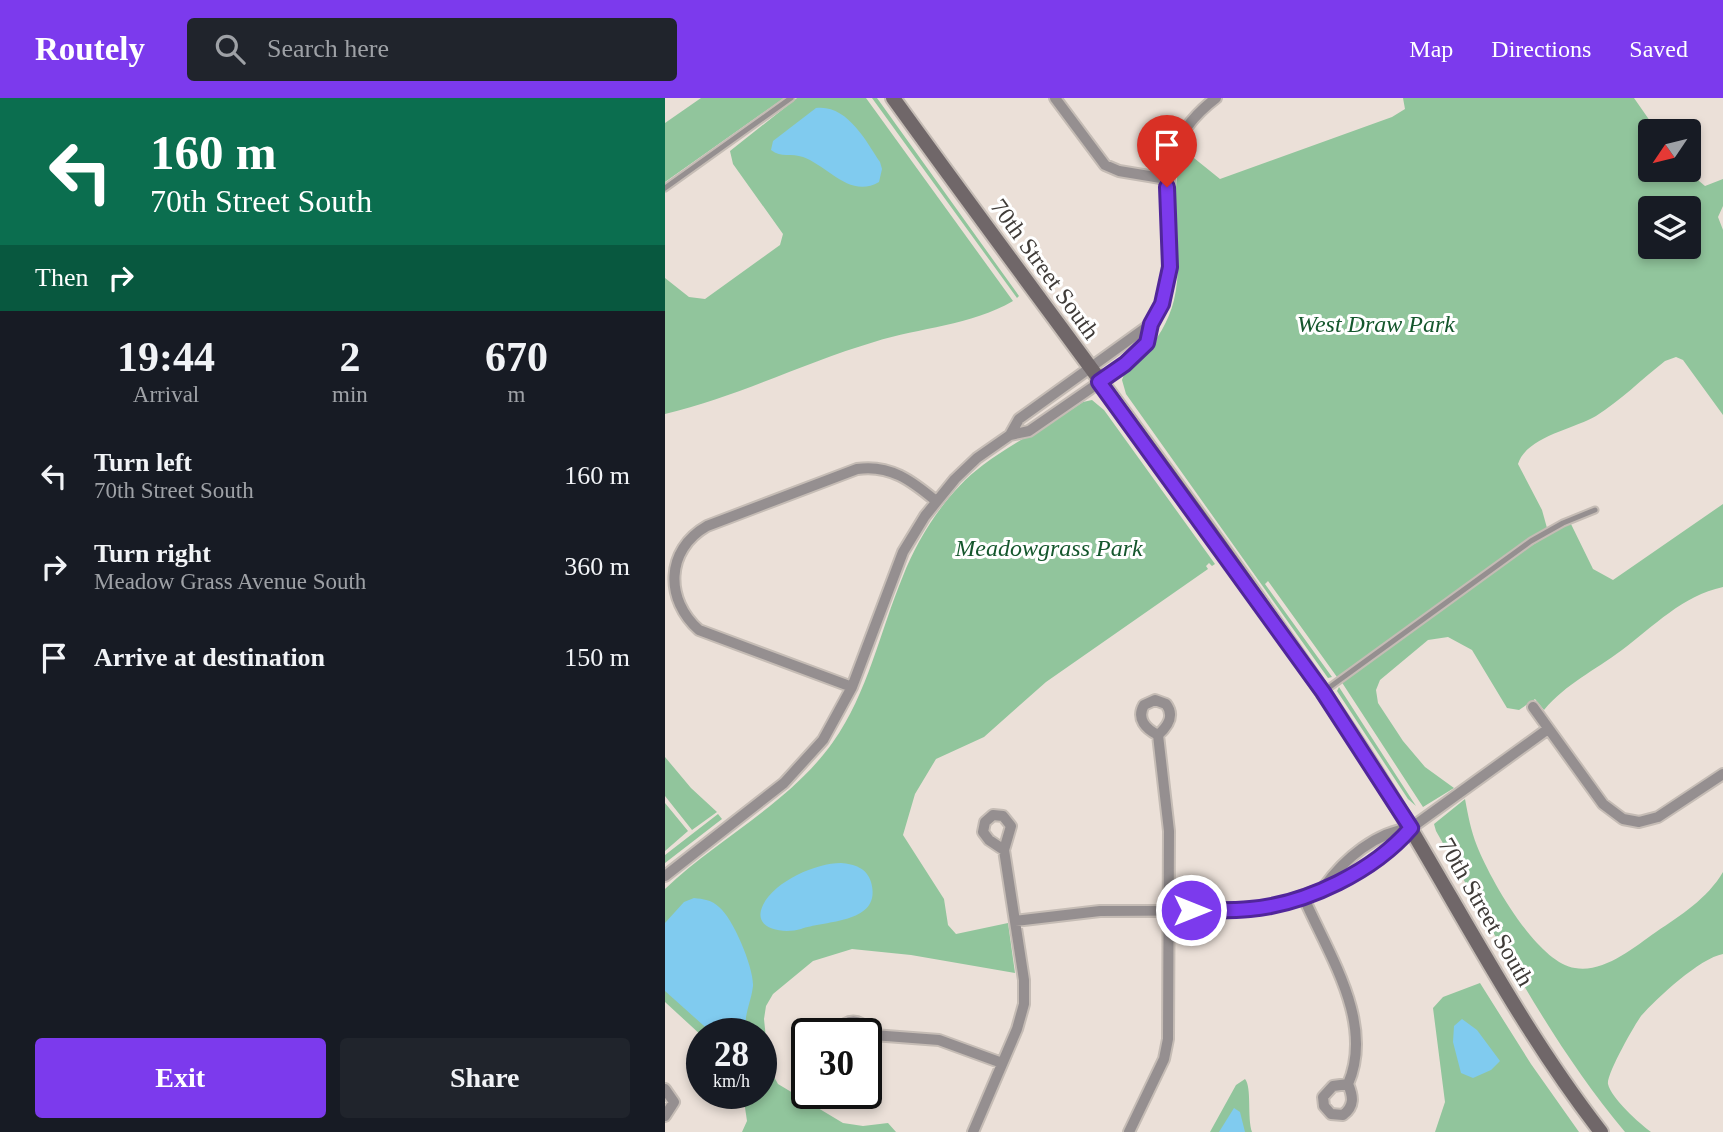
<!DOCTYPE html>
<html lang="en">
<head>
<meta charset="utf-8">
<style>
  :root { --surface:#171b24; --page:#20242c; --text:#f1f3f6; --muted:#9ea1a6; --accent:#7c3aed }
  body { margin:0; font-family:Georgia,serif; background:var(--page); color:var(--text); height:100vh; display:flex; flex-direction:column; font-size:26px; white-space:nowrap }
  * { box-sizing:border-box; margin:0 }
  p { font-size:23px; color:var(--muted) }
  .icon { flex:none; width:38px; height:38px; fill:none; stroke:currentColor; stroke-width:2; stroke-linecap:round; stroke-linejoin:round }
  .map { position:relative; flex:1; overflow:hidden }
  .side { display:flex; flex-direction:column; background:var(--surface); width:665px }
  .side>* { flex:none }
  .banner { background:#0b6e4f; color:#fff; overflow:hidden }
  .needle { width:46px; rotate:235deg }
  .fabs { position:absolute; left:973px; top:21px; display:grid; gap:14px }
  .fabs a { display:grid; place-items:center; width:63px; height:63px; border-radius:7px; background:var(--surface); box-shadow:0 4px 10px #0003; font-size:35px }
  .speed { position:absolute; left:21px; top:920px; display:flex; gap:14px; font-size:35px; font-weight:700; text-align:center }
  .speed>* { display:grid; place-content:center; width:91px; height:91px; border-radius:50%; background:var(--surface); box-shadow:0 4px 10px #0003; line-height:1 }
  .speed small { font-size:18px; font-weight:400 }
  .speed .limit { border:4px solid #111; border-radius:10px; background:#fff; color:#111 }
  .pin { position:absolute; display:grid; place-items:center; width:60px; height:60px; color:#fff; margin:-72px -30px; border-radius:50% 50% 50% 0; rotate:-45deg; box-shadow:0 0 7px #0007 }
  .pin .icon { rotate:45deg }
  .me { position:absolute; width:77px; margin:-38px; rotate:90deg; stroke-linejoin:round; filter:drop-shadow(0 0 5px #0008) }
  .turn { display:flex; align-items:center; gap:24px; height:147px; padding:0 35px; font-size:32px }
  .turn .icon { width:91px; height:91px; stroke-width:2.5 }
  .turn b { display:block; font-size:49px; line-height:60px }
  .then { display:flex; align-items:center; height:66px; padding:0 35px; background:#0003; gap:14px; font-size:26px }
  .eta { display:flex; justify-content:space-evenly; align-items:center; height:119px; text-align:center }
  .eta b { font-size:42px; font-weight:700; line-height:49px }
  .primary-button { display:flex; gap:14px; margin-top:auto; padding:14px 35px }
  .primary-button a { flex:1; height:80px; border-radius:7px; background:var(--accent); color:#fff; font-size:28px; font-weight:700; line-height:80px; text-align:center }
  .primary-button a+a { background:var(--page); color:var(--text) }
  ul { padding:0; list-style:none }
  li { display:flex; align-items:center; gap:21px; height:91px; padding:0 35px }
  li div { flex:1 }
  li b { display:block; font-size:26px }
  li em { font-style:normal }
  header { display:flex; align-items:center; gap:42px; box-sizing:border-box; height:98px; padding:0 35px; background:var(--accent); color:#fff }
  header strong { font-size:33px }
  nav { display:flex; gap:38px; margin-inline-start:auto; font-size:24px }
  .search { width:490px; height:63px; background:var(--page); display:flex; align-items:center; gap:18px; box-sizing:border-box; padding:0 24px; border-radius:7px; color:var(--muted); font-size:26px }
  main { display:flex; flex:1; min-height:0 }
  .map>svg:first-child { display:block }
</style>
</head>
<body>
<header>
<strong>Routely</strong>
<div class="search"><svg class="icon" aria-label="search" viewBox="0 0 24 24"><circle cx="10" cy="10" r="6"/><path d="M15 15l6 6"/></svg>Search here</div>
<nav><a>Map</a><a>Directions</a><a>Saved</a></nav>
</header>
<main>
<section class="side">
<div class="banner">
<div class="turn"><svg class="icon" aria-label="left" viewBox="0 0 24 24"><path d="M17 20v-9H6M10 6l-5 5 5 5"/></svg><div><b>160 m</b>70th Street South</div></div>
<div class="then">Then<svg class="icon" aria-label="right" viewBox="0 0 24 24"><path d="M7 20v-9h11M14 6l5 5-5 5"/></svg></div>
</div>
<div class="eta">
<div><b>19:44</b><p>Arrival</p></div>
<div><b>2</b><p>min</p></div>
<div><b>670</b><p>m</p></div>
</div>
<ul>
<li><svg class="icon" aria-label="left" viewBox="0 0 24 24"><path d="M17 20v-9H6M10 6l-5 5 5 5"/></svg><div><b>Turn left</b><p>70th Street South</p></div><em>160 m</em></li>
<li><svg class="icon" aria-label="right" viewBox="0 0 24 24"><path d="M7 20v-9h11M14 6l5 5-5 5"/></svg><div><b>Turn right</b><p>Meadow Grass Avenue South</p></div><em>360 m</em></li>
<li><svg class="icon" aria-label="arrive" viewBox="0 0 24 24"><path d="M6 21V4h12l-3 4 3 4H6"/></svg><div><b>Arrive at destination</b></div><em>150 m</em></li>
</ul>
<div class="primary-button"><a>Exit</a><a>Share</a></div>
</section>
<div class="map">
<svg width="1058" height="1034" viewBox="0 0 1058 1034">
  <rect width="100%" height="100%" fill="#ebe0d8"/>
  <path fill="#91c59c" fill-rule="evenodd" d="M36,0H119L0,84V25Z
    M132,0H201L348,203C305,228 256,229 209,244C138,265 72,299 0,316V180L24,199L40,201L115,147L118,136L68,66L65,53Z
    M207,0H212L354,198L352,200Z
    M738,0H969L992,33H985V72H1021L1040,88L1058,81V108L1053,119L1058,132V317L1018,262L1011,259L1000,263C977,281 955,303 931,318C909,331 861,339 853,366L877,412L882,430L672,579L603,483L600,486L667,579L663,580L461,296L457,282C460,271 470,266 478,258C492,242 504,223 509,202C521,152 500,101 519,52L555,81L727,19L740,11ZM985,110H1024V149H985Z
    M427,302L439,312L550,466L547,468L544,465L541,468L543,471L381,584L319,639L271,661L250,696L238,737L279,801L283,827L291,836L343,825L350,875L246,857L187,851L148,863L108,896L101,908L99,921L104,970L113,986L178,1025L198,1028L223,1025L231,1034H77L82,1023L78,996H96V936L37,938L0,904V791C53,740 124,706 168,644C203,595 215,533 238,478C254,437 283,393 318,367C350,343 386,326 418,304Z
    M1058,406V489C1017,498 989,528 957,552C929,573 902,585 879,612L870,601L854,612L842,610L807,552L783,539L763,542L715,582L711,592L713,605L738,643L760,669L789,690L758,709L676,583L845,461L905,424L928,471L948,482Z
    M674,589L751,708L743,701L672,593Z
    M0,659L26,690L52,714L27,732L0,698Z
    M800,701C803,717 806,733 812,748C825,781 872,865 910,870C939,875 968,850 991,834C1016,817 1042,801 1058,774V856C1035,860 992,900 976,918C970,926 941,977 943,986C946,1000 975,1026 986,1034H960C883,942 831,837 771,733L769,726Z
    M0,705L23,733L0,753Z
    M53,716L57,721L0,765V757Z
    M815,885L866,966L914,1034H770L780,1004L768,910L778,899Z
    M580,981C587,989 582,1020 587,1034H545L571,987Z"/>
  <path fill="#80cbef" d="M151,10C182,6 201,43 215,64L217,71L214,84C185,101 163,68 138,59C127,55 116,60 106,52L108,43Z
    M176,765C189,766 202,770 206,784C218,826 160,822 136,831C119,836 86,832 98,807C110,783 151,765 176,765Z
    M29,800C38,801 47,802 54,809C68,820 89,870 88,888C86,905 78,918 81,936H48L0,893V825L19,804Z
    M797,921L812,932L835,963L826,972L808,980L796,975L788,944L789,928Z
    M569,1010L575,1014L580,1034H554Z"/>
  <g fill="none" stroke-linecap="round" stroke-linejoin="round">
    <defs>
      <path id="lane" d="M0,90L126,0
        M658,594L866,443L898,425L930,412"/>
      <path id="street" d="M390,0L440,67L454,73L502,81
        M345,337L354,321L486,226
        M187,589L34,532C0,502 0,452 42,428L192,371C225,366 247,383 271,403
        M868,609L938,706L958,721L974,724L993,719L1058,676
        M0,778L119,685L158,642L187,589L238,454L260,418L290,381L312,360L345,337L364,333L451,273L485,240C487,219 501,201 504,179C513,106 479,55 551,0
        M659,789C679,761 711,734 746,730
        M638,798C663,856 710,924 683,986L668,988L658,999L659,1008L666,1016L678,1017C690,1008 688,998 683,986
        M350,823L435,813L578,812L614,806L681,782L733,745L746,730L883,631
        M175,936L180,926C192,919 201,928 208,937L274,942L337,965
        M0,991L9,1004L0,1018
        M308,1034L352,931L359,906V882L339,752L346,728L338,718L328,717L320,724L318,734L324,742L339,752
        M464,1034L499,961L503,941L504,733L493,637C503,628 510,618 501,606L490,602L479,607C471,621 481,631 493,637"/>
      <path id="secondary" d="M228,0C380,211 540,418 685,634C773,765 839,909 936,1034"/>
    </defs>
    <use href="#lane" stroke="#c5bcb5" stroke-width="9"/>
    <use href="#street" stroke="#c5bcb5" stroke-width="14"/>
    <use href="#secondary" stroke="#c5bcb5" stroke-width="18"/>
    <use href="#lane" stroke="#958f90" stroke-width="5"/>
    <use href="#street" stroke="#958f90" stroke-width="10"/>
    <use href="#secondary" stroke="#706769" stroke-width="14"/>
  </g>
  <g fill="none" stroke-linecap="round" stroke-linejoin="round">
    <defs>
      <path id="route" d="M502,89L505,169L497,206L486,226L482,245L460,266L434,284L658,594L746,730C709,773 642,806 585,811C566,813 546,812 526,812"/>
    </defs>
    <use href="#route" stroke="#51269a" stroke-width="18"/>
    <use href="#route" stroke="#7c3aed" stroke-width="12"/>
  </g>
  <g text-anchor="middle" stroke-width="6" stroke-linejoin="round" paint-order="stroke">
    <g font-size="24" fill="#3f3b38" stroke="#fff">
      <text transform="translate(380 171) rotate(54)" y="8">70th Street South</text>
      <text transform="translate(821 814) rotate(60)" y="8">70th Street South</text>
    </g>
    <g font-size="24" font-style="italic" fill="#15572d" stroke="#fff">
      <text x="711" y="234">West Draw Park</text>
      <text x="384" y="458">Meadowgrass Park</text>
    </g>
  </g>
</svg>
<div class="fabs">
<a><svg class="needle" viewBox="-14 -14 28 28"><path d="M0-13l5 13h-10z" fill="#e53935"/><path d="M0 13l5-13h-10z" fill="#9ea1a6"/></svg></a>
<a><svg class="icon" aria-label="layers" viewBox="0 0 24 24"><path d="M12 4l9 5-9 5-9-5zM3 14l9 5 9-5"/></svg></a>
</div>
<div class="speed"><div>28<small>km/h</small></div><div class="limit">30</div></div>
<div class="pin" style="left:502px;top:89px;background:#d93025"><svg class="icon" aria-label="arrive" viewBox="0 0 24 24"><path d="M6 21V4h12l-3 4 3 4H6"/></svg></div>
<svg class="me" style="left:526px;top:812px" viewBox="-20 -20 40 40"><circle r="17" fill="#7c3aed" stroke="#fff" stroke-width="3"/><path d="M0-11L8 9 0 5-8 9z" fill="#fff"/></svg>
</div>
</main>
</body>
</html>
